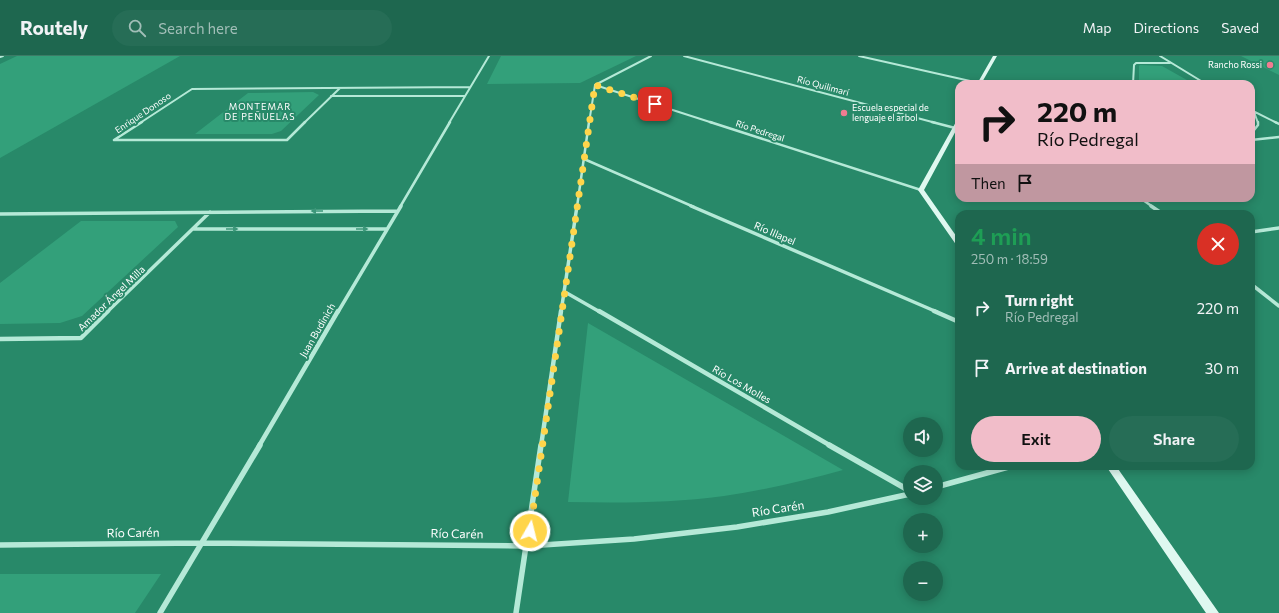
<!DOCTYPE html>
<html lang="en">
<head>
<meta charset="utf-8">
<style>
  :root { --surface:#1e674f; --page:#266d56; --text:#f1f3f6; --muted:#a1beb7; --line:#3c7b66; --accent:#f1bdc9 }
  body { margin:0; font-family:Commissioner,sans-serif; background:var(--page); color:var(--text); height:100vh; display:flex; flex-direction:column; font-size:15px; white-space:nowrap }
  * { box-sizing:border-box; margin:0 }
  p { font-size:13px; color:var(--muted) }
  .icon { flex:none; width:22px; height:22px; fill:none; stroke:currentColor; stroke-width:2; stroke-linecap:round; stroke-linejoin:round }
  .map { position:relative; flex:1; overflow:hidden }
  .panel { position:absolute; left:955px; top:154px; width:300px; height:260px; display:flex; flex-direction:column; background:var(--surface); border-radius:12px; box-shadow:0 2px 10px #0003 }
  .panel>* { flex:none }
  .guide { position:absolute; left:955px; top:24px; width:300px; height:122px; border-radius:12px; box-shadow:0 2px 10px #0003; background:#f1bdc9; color:#111; overflow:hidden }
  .fabs { position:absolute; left:903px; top:361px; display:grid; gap:8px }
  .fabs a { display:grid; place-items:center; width:40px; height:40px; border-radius:50%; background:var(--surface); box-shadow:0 2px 10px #0003; font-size:20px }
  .pin { position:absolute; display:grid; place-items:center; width:34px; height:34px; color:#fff; margin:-17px; border-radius:8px; box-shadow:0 2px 6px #0006 }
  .me { position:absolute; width:44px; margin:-22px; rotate:8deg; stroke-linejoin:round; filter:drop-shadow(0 0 3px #0008) }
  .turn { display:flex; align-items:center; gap:14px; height:84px; padding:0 16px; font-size:18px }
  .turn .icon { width:52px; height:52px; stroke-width:2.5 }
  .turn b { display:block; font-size:28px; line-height:34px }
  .then { display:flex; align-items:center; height:38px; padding:0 16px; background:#0003; gap:8px; font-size:15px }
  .round { display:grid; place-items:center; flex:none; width:42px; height:42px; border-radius:21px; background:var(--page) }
  .head { display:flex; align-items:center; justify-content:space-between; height:68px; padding:0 16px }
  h1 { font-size:24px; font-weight:600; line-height:30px; color:#1e9e55 }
  .action { display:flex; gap:8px; margin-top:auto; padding:8px 16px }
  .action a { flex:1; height:46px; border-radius:24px; background:var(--accent); color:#111; font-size:16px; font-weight:600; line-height:46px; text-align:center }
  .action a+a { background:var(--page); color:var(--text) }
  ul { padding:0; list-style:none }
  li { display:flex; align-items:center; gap:12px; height:60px; padding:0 16px }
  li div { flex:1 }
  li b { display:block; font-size:15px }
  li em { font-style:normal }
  header { display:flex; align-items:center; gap:24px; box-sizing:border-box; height:56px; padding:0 20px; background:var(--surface); border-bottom:1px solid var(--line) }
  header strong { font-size:19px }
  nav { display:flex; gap:22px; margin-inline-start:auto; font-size:14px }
  .search { width:280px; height:36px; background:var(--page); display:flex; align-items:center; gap:10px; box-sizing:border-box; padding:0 14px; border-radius:22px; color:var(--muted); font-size:15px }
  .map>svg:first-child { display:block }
</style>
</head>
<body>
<header>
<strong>Routely</strong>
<div class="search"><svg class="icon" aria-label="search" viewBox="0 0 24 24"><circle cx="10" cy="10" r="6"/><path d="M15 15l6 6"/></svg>Search here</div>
<nav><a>Map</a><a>Directions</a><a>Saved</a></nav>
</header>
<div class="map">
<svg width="1279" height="557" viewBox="0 0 1279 557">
  <rect width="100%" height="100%" fill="#288969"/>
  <path fill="#33a07a" d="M17,0H180L0,102V8Z
    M501,0H636L580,27L487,28Z
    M1241,0H1279V19Z
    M1140,9L1162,10L1194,28H1139V10Z
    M313,36L319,39L281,75L272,78H195L248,37Z
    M81,165H175L178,171L82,260L60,267L0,268V227Z
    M588,267L843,414C803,425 764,434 724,440C672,447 620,447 568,446Z
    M0,518H161L135,557H0Z"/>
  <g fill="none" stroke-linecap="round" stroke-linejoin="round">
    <path stroke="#b5e9d7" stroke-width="2" d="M684,0L936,67
      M859,0L979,27
      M1160,0L1206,28
      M0,1L3,0
      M1133,28L1134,9L1136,7H1170
      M595,29L713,67
      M595,29L651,0
      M331,40H465
      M1251,54L1277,67
      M1254,56L1258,67
      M140,67L192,33L470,31
      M304,67L340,32
      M449,67L489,0
      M589,67L595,29"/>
    <path stroke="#b5e9d7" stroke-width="2.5" d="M142,66L114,84H287L305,66
      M710,66L921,134
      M932,66L959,73
      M1275,66L1279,68
      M1251,78L1258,69V66
      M1251,84L1279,81
      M584,103L694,151
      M1140,142L1153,151
      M400,151L450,66
      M577,151L589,66"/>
    <path stroke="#b5e9d7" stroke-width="3.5" d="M691,150L937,256
      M1151,150L1163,158
      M0,158L398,155
      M193,173H387
      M1251,176L1279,172
      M1251,228L1279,250
      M565,236L600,256
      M107,256L210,156
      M338,256L401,150
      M561,256L577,150"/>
    <path stroke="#b5e9d7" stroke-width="4.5" d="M599,255L831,390
      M934,255L959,266
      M0,283L81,282L108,255
      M259,390L338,255
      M541,390L561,255"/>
    <path stroke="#b5e9d7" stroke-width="5.5" d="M829,389L910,435
      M936,431L1012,410
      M0,489L202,487L527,490L634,483L737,471L828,456L910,438
      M160,557L260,389
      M516,557L541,389"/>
    <path fill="#dff8f0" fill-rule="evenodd" d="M993,0H997L981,28H977Z
      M957,64H959V69L924,134L959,184V191L957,190L918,134Z
      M1106,410H1116L1219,557H1206Z"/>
  </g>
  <defs><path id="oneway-solid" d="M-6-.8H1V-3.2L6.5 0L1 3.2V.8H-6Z"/></defs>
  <g fill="#3d977a">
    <use href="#oneway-solid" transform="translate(317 155) rotate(180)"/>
    <use href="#oneway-solid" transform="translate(232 173)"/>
    <use href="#oneway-solid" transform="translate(362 173)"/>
  </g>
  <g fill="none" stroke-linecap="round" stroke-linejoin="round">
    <path stroke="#ffd54a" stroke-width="7" stroke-dasharray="0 12.6" d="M530,475L595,29L655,48"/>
  </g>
  <g fill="#f07c91" stroke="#288969" stroke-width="1.5">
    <circle cx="1270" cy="9" r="4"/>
    <circle cx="844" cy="57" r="4"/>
  </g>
  <g text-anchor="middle" stroke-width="4" stroke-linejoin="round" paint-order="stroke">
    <g font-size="9" fill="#fff" stroke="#288969" text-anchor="end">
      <text x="1262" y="12">Rancho Rossi</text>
      <text x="852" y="55" text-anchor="start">Escuela especial de<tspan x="852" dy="10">lenguaje el arbol</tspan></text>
    </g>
    <g font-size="9" fill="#fff" stroke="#288969">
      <text transform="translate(823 30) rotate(15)" y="3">Río Quilimarí</text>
      <text transform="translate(143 57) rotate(-34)" y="3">Enrique Donoso</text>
      <text transform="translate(760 75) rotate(18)" y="3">Río Pedregal</text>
    </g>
    <g font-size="9" letter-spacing="1" fill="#fff" stroke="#288969">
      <text x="260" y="54">MONTEMAR<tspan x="260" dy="10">DE PEÑUELAS</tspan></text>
    </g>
    <g font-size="10" fill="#fff" stroke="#288969">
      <text transform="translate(775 177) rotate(23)" y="4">Río Illapel</text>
      <text transform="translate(111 242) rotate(-44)" y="4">Amador Ángel Milla</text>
      <text transform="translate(317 274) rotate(-60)" y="4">Juan Budinich</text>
      <text transform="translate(742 328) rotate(30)" y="4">Río Los Molles</text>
    </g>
    <g font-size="12" fill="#fff" stroke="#288969">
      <text transform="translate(778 453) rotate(-9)" y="4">Río Carén</text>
      <text transform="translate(133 477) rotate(-1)" y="4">Río Carén</text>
      <text transform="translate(457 478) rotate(1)" y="4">Río Carén</text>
    </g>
  </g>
</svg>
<div class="fabs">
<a><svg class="icon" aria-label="sound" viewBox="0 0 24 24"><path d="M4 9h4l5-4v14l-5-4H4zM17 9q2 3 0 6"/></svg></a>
<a><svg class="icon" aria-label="layers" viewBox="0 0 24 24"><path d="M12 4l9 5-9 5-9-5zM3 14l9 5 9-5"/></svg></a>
<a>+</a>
<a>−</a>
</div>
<div class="pin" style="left:655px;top:48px;background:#d93025"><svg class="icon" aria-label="arrive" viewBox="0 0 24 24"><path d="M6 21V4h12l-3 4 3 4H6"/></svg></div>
<svg class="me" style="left:530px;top:475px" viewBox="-20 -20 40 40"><circle r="17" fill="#ffd54a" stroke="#fff" stroke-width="3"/><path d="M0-11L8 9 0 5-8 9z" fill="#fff"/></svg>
<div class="guide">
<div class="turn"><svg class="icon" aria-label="right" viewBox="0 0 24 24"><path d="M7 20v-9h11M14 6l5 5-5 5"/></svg><div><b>220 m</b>Río Pedregal</div></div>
<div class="then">Then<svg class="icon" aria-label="arrive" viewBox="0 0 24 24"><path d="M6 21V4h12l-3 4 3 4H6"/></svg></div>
</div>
<section class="panel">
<div class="head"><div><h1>4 min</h1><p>250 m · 18:59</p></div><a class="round" style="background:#d93025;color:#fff"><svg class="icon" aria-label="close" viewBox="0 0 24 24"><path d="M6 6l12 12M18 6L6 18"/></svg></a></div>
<ul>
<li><svg class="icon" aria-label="right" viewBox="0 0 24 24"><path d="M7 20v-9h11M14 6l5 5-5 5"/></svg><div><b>Turn right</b><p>Río Pedregal</p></div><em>220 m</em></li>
<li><svg class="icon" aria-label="arrive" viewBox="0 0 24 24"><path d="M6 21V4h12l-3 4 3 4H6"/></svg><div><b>Arrive at destination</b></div><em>30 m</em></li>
</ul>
<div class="action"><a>Exit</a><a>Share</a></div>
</section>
</div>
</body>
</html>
